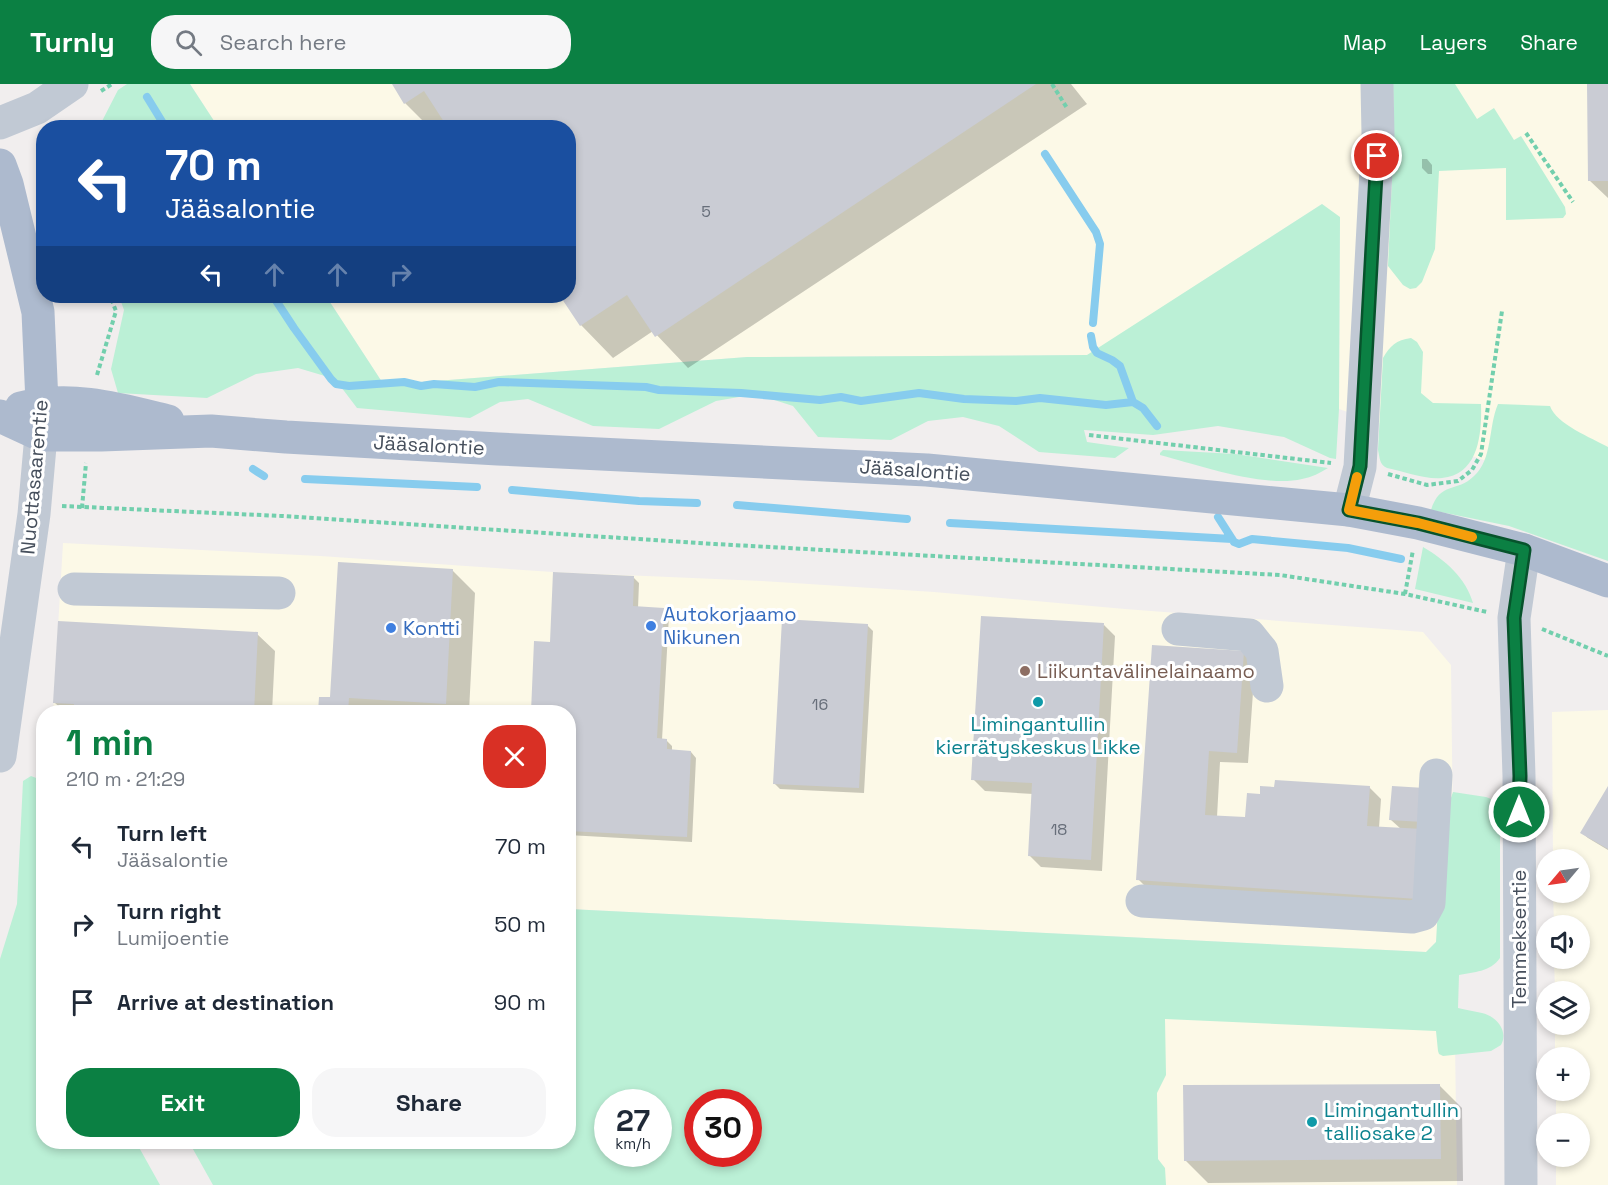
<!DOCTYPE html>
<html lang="en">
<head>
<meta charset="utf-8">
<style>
  :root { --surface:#fff; --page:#f6f6f7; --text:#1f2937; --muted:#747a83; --accent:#0b8043 }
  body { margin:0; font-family:"Space Grotesk",sans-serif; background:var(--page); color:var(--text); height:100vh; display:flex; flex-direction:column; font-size:22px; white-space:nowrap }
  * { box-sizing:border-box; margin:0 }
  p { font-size:20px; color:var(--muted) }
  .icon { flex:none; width:33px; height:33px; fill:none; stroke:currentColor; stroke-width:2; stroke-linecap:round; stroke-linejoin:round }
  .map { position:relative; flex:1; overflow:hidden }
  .panel { position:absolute; left:36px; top:621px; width:540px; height:444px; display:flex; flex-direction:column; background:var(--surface); border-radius:24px; box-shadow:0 3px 9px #0003 }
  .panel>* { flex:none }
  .banner { position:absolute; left:36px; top:36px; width:540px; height:183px; border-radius:24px; box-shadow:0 3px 9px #0003; background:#1a4fa0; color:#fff; overflow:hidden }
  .needle { width:39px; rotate:241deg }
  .buttons { position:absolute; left:1536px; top:765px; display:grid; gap:12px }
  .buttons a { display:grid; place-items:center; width:54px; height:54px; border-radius:50%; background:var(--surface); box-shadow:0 3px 9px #0003; font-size:30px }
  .speed { position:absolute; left:594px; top:1005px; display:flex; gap:12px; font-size:30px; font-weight:700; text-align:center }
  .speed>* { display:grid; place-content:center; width:78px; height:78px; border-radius:50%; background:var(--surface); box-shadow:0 3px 9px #0003; line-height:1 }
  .speed small { font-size:15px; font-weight:400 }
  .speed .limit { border:9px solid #d22; background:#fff; color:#111 }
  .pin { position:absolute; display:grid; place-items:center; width:51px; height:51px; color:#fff; margin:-26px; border:3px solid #fff; border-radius:50%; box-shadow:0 2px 6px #0007 }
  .me { position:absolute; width:66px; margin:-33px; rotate:0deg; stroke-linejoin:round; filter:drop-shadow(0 0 4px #0008) }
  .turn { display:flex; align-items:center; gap:21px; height:126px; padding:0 30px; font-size:27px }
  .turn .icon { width:78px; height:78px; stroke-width:2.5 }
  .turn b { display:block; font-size:42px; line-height:51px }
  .lanes { display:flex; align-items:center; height:57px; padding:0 30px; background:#0003; justify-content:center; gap:30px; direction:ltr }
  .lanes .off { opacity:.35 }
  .round { display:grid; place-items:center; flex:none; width:63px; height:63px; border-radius:24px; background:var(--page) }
  .overview { display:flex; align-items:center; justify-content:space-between; height:102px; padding:0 30px }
  h1 { font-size:36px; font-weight:700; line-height:45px; color:var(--accent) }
  .button { display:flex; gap:12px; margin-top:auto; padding:12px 30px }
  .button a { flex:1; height:69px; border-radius:24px; background:var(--accent); color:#fff; font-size:24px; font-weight:700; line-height:69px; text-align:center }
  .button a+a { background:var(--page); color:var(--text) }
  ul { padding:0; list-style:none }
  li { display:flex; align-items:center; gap:18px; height:78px; padding:0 30px }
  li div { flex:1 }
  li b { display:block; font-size:22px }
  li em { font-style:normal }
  header { display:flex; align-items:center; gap:36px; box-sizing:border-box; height:84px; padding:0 30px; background:var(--accent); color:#fff }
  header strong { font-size:28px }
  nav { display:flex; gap:33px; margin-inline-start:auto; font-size:21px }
  .search { width:420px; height:54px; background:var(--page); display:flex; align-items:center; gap:15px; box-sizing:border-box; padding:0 21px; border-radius:24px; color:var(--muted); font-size:22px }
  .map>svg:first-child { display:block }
</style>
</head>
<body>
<header>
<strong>Turnly</strong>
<div class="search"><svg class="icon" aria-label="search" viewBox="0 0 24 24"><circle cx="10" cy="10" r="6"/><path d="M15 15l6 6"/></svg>Search here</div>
<nav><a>Map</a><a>Layers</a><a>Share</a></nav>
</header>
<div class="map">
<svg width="1608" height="1101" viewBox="0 0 1608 1101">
  <rect width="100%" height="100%" fill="#f1eeee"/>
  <path fill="#fcf9e7" d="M190,0H1608V420L1339,325L1340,134L1322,120L1088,271L747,273L384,301L326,212H568V44L218,43Z
    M63,459L320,472L553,488L762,497L934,508L1125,525L1423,548L1451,581L1454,840L1426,868L569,825L568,628H53Z
    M1608,626V1101H1556V1073L1580,1072V1040L1556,1039V1007L1580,1006V974L1555,973V941L1580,940V908L1555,907L1554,875L1580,874V842L1554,841L1553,809L1580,808V776L1553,775L1552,628Z
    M1148,915L1427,929L1455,958L1457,1101H1150Z"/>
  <path fill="#bbf0d6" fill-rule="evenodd" d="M127,0H190L218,43H99L118,6Z
    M1393,0H1455L1477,35L1494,24L1514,56L1521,52L1565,123L1566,130L1563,134L1506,136V84L1439,87L1435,165L1422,198L1416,204L1410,205L1403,201L1388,182L1394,49Z
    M1322,120L1340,133L1339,325L1336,375L1330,374L1284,353L1218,342L1153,351L1084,346L1087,358L1129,364L1115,374L1039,368L999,342L963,333L928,337L891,356L818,353L793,322L756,310L716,317L659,345L593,342L528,315L500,318L470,334L357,324L335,295L298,284L256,290L207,314L118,309L111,285L124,226L119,212H326L384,301L747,273L1087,271Z
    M1411,254L1417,258L1423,268L1421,309L1433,319L1481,320C1482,349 1479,391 1442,394C1426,396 1403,387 1387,384C1379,380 1380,374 1378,366L1383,274C1390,262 1396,256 1411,254Z
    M1498,320L1550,322C1556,340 1592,354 1608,363V477L1509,442L1431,426C1440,397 1457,409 1474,392C1493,375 1488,343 1498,320Z
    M1163,366L1235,370L1328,384C1320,389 1312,393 1302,395C1264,404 1198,381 1160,371V369Z
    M1423,463C1445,476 1466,494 1473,519L1415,505Z
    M31,692L44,697V1058H136L160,1101H0V875L17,820L23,697Z
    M1453,708L1486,713L1491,715L1500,727V874C1490,888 1474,888 1459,891L1458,924C1465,926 1474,927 1482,929C1496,932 1509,947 1501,961L1491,967L1443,972L1439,970L1438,967L1436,947L1165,935L1166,991L1157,1009L1158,1075L1165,1084L1166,1101H213L189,1058H568L569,825L1426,868L1436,858L1443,737ZM608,1018H658V1070H608ZM698,1018H748V1070H698Z"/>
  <path fill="#0003" d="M394,0H1071L1087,20L688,284L653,247L613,274L581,241L561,212H568V44H430L405,19Z
    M1588,0H1608V114L1589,96Z
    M1422,75H1427L1432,81V90H1428L1422,84Z
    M452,486L475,509L469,628H320L321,614L331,615Z
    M634,494L639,499L638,524L663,525L669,531L662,656H666L672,662V667L691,668L696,674L692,758L568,751V628H532L536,558L551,559Z
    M867,541L873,547L864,709L780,705L774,699Z
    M1104,541L1115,552L1102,787L1041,783L1030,772L1033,710L985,707L973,695Z
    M257,550L275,567L272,628H65L55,619Z
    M1243,568L1255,580L1248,679L1220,678L1217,733L1247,735L1369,703L1381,715L1379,744L1401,745L1391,736L1425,706L1429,826L1150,807L1138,795Z
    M1608,705V766L1588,754L1582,749Z
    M1439,1001L1462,1024L1463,1097L1208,1099L1185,1076Z"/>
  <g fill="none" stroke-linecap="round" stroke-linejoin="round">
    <path stroke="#87ccee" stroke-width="8" d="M147,13L166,44
      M1045,70L1096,148L1100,160L1093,239
      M273,212L294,244L331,295L336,300L349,302L404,298L421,302L434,300L475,303L499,298L646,303L659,306L741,309L820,316L841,313L861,317L919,309L964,315L1016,317L1040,314L1106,321L1133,318
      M1091,252L1093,263L1097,269L1112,276L1120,282L1133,318L1143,324L1157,342
      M253,385L264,392
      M305,395L477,403
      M512,406L639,417L697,419
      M737,421L907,435
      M1218,433L1234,458L1239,460L1252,455L1348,464L1401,475
      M950,439L1232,455"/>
  </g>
  <path fill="#caccd4" d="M392,0H1036L655,253L627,211L580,242L560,212H568V44H448L424,7L404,20Z
    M1587,0H1608V97H1588Z
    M338,478L453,485L446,620L349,614L348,628H318L319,613H330Z
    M553,488L634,492L633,522L664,524L657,654L667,655V665L691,667L687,753L568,747V628H531L534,557L550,558Z
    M981,532L1104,539L1091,776L1028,772L1032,699L971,696Z
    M782,535L868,540L859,704L773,700Z
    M58,537L258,548L254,628H73L74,620L53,619Z
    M1152,561L1244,567L1237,669L1209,667L1205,731L1245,733L1247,709L1260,710V702L1274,703L1275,696L1370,702L1367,742L1423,745L1418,815L1136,796Z
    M1392,702L1425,704L1423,738L1389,736Z
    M1608,702V765L1580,749Z
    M1440,1000L1441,1075L1184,1077L1183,1001Z"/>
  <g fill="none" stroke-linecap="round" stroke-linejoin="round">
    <path stroke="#72cfad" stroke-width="4" stroke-dasharray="4.5 3" stroke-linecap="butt" d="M1052,0L1067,24
      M101,7L112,0
      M1526,49L1573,118
      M97,291L116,227L110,212
      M1089,351L1331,379
      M1388,390L1427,401L1458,397L1472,386L1481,370L1502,227
      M62,422L282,432L715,460L1280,491L1405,510L1487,528
      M82,424L86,379
      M1405,510L1413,466
      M1542,545L1608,572"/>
    <path stroke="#c1c9d4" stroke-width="33" d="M0,39L37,24L72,0
      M1349,426L1360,383L1378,50L1377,0
      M74,505L279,509
      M1178,545L1249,551L1262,567L1267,602
      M0,672L34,430L41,351
      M1142,817L1412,833L1423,830L1429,819L1436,691
      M1521,1101L1519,692L1514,534L1524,466"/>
    <path stroke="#adbace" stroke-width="33" d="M0,81L7,100L38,228L42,319L41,351
      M21,324C71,311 119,325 168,337
      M0,332L41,351H101L211,347L286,353L498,365L927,386L1349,426L1418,439L1524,466L1608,497"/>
  </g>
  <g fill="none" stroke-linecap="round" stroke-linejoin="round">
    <defs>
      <path id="route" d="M1377,72L1360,382L1349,426L1418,439L1524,466L1514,534L1520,692L1519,728"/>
    </defs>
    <use href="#route" stroke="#07532c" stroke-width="15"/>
    <use href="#route" stroke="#0b8043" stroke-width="10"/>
    <path stroke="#f59e0b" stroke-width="10" d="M1357,393L1349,426L1418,439L1472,453"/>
  </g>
  <g fill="#3f7fe0" stroke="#fff" stroke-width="2">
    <circle cx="651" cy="542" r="6"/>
    <circle cx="391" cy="544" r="6"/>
  </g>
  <circle fill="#8d6e63" stroke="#fff" stroke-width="2" cx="1025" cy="587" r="6"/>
  <g fill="#0f9aa8" stroke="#fff" stroke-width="2">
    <circle cx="1038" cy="618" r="6"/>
    <circle cx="1312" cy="1038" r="6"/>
  </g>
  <g text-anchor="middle" stroke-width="6" stroke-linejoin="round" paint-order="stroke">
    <g font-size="16" fill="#676e7a">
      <text x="706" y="133">5</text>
      <text x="820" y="626">16</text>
      <text x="1059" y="751">18</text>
    </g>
    <g font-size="20" fill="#464f5c" stroke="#fff">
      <text transform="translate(429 361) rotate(3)" y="7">Jääsalontie</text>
      <text transform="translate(915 386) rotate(4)" y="7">Jääsalontie</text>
      <text transform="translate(34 393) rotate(-85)" y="7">Nuottasaarentie</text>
      <text transform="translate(1519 855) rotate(-90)" y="7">Temmeksentie</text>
    </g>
    <g font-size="20" fill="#366cbe" stroke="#fff" text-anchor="start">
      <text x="663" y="537">Autokorjaamo<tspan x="663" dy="23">Nikunen</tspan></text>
      <text x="403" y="551">Kontti</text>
    </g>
    <g font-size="20" fill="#785e54" stroke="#fff" text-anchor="start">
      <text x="1037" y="594">Liikuntavälinelainaamo</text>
    </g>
    <g font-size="20" fill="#0d838f" stroke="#fff">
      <text x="1038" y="647">Limingantullin<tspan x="1038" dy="23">kierrätyskeskus Likke</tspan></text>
      <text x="1324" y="1033" text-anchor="start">Limingantullin<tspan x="1324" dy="23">talliosake 2</tspan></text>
    </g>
  </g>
</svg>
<div class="buttons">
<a><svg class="needle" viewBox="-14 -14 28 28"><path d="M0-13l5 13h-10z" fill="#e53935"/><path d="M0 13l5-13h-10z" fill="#747a83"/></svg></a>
<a><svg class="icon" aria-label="sound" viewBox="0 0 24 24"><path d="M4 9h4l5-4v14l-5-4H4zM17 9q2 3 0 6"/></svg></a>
<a><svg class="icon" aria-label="layers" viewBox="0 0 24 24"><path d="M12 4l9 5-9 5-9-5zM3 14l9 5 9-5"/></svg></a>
<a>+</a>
<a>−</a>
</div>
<div class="speed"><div>27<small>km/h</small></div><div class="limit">30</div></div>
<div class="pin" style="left:1377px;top:72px;background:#d93025"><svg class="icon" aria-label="arrive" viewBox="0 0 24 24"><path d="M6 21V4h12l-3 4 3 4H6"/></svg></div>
<svg class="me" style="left:1519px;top:728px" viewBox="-20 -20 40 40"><circle r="17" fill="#0b8043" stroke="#fff" stroke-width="3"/><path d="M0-11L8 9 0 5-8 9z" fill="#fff"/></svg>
<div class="banner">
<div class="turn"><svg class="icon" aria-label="left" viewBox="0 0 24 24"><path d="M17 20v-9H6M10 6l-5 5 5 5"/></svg><div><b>70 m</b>Jääsalontie</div></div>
<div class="lanes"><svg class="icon" aria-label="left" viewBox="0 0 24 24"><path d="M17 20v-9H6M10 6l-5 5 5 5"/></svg><svg class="icon off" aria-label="ahead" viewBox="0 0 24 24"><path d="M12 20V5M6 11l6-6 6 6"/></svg><svg class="icon off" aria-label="ahead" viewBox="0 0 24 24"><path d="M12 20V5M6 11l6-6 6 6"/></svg><svg class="icon off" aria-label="right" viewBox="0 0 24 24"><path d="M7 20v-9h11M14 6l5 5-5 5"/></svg></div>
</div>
<section class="panel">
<div class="overview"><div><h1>1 min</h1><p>210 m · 21:29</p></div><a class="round" style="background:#d93025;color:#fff"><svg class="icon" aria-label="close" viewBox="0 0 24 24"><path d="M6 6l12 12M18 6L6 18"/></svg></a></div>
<ul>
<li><svg class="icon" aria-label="left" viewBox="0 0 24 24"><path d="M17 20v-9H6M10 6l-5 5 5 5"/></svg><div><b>Turn left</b><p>Jääsalontie</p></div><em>70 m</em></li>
<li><svg class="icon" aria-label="right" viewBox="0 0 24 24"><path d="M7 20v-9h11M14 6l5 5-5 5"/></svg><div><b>Turn right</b><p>Lumijoentie</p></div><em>50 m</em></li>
<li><svg class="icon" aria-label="arrive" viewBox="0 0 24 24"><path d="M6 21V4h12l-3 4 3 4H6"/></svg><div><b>Arrive at destination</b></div><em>90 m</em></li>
</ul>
<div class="button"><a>Exit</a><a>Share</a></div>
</section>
</div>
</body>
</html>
